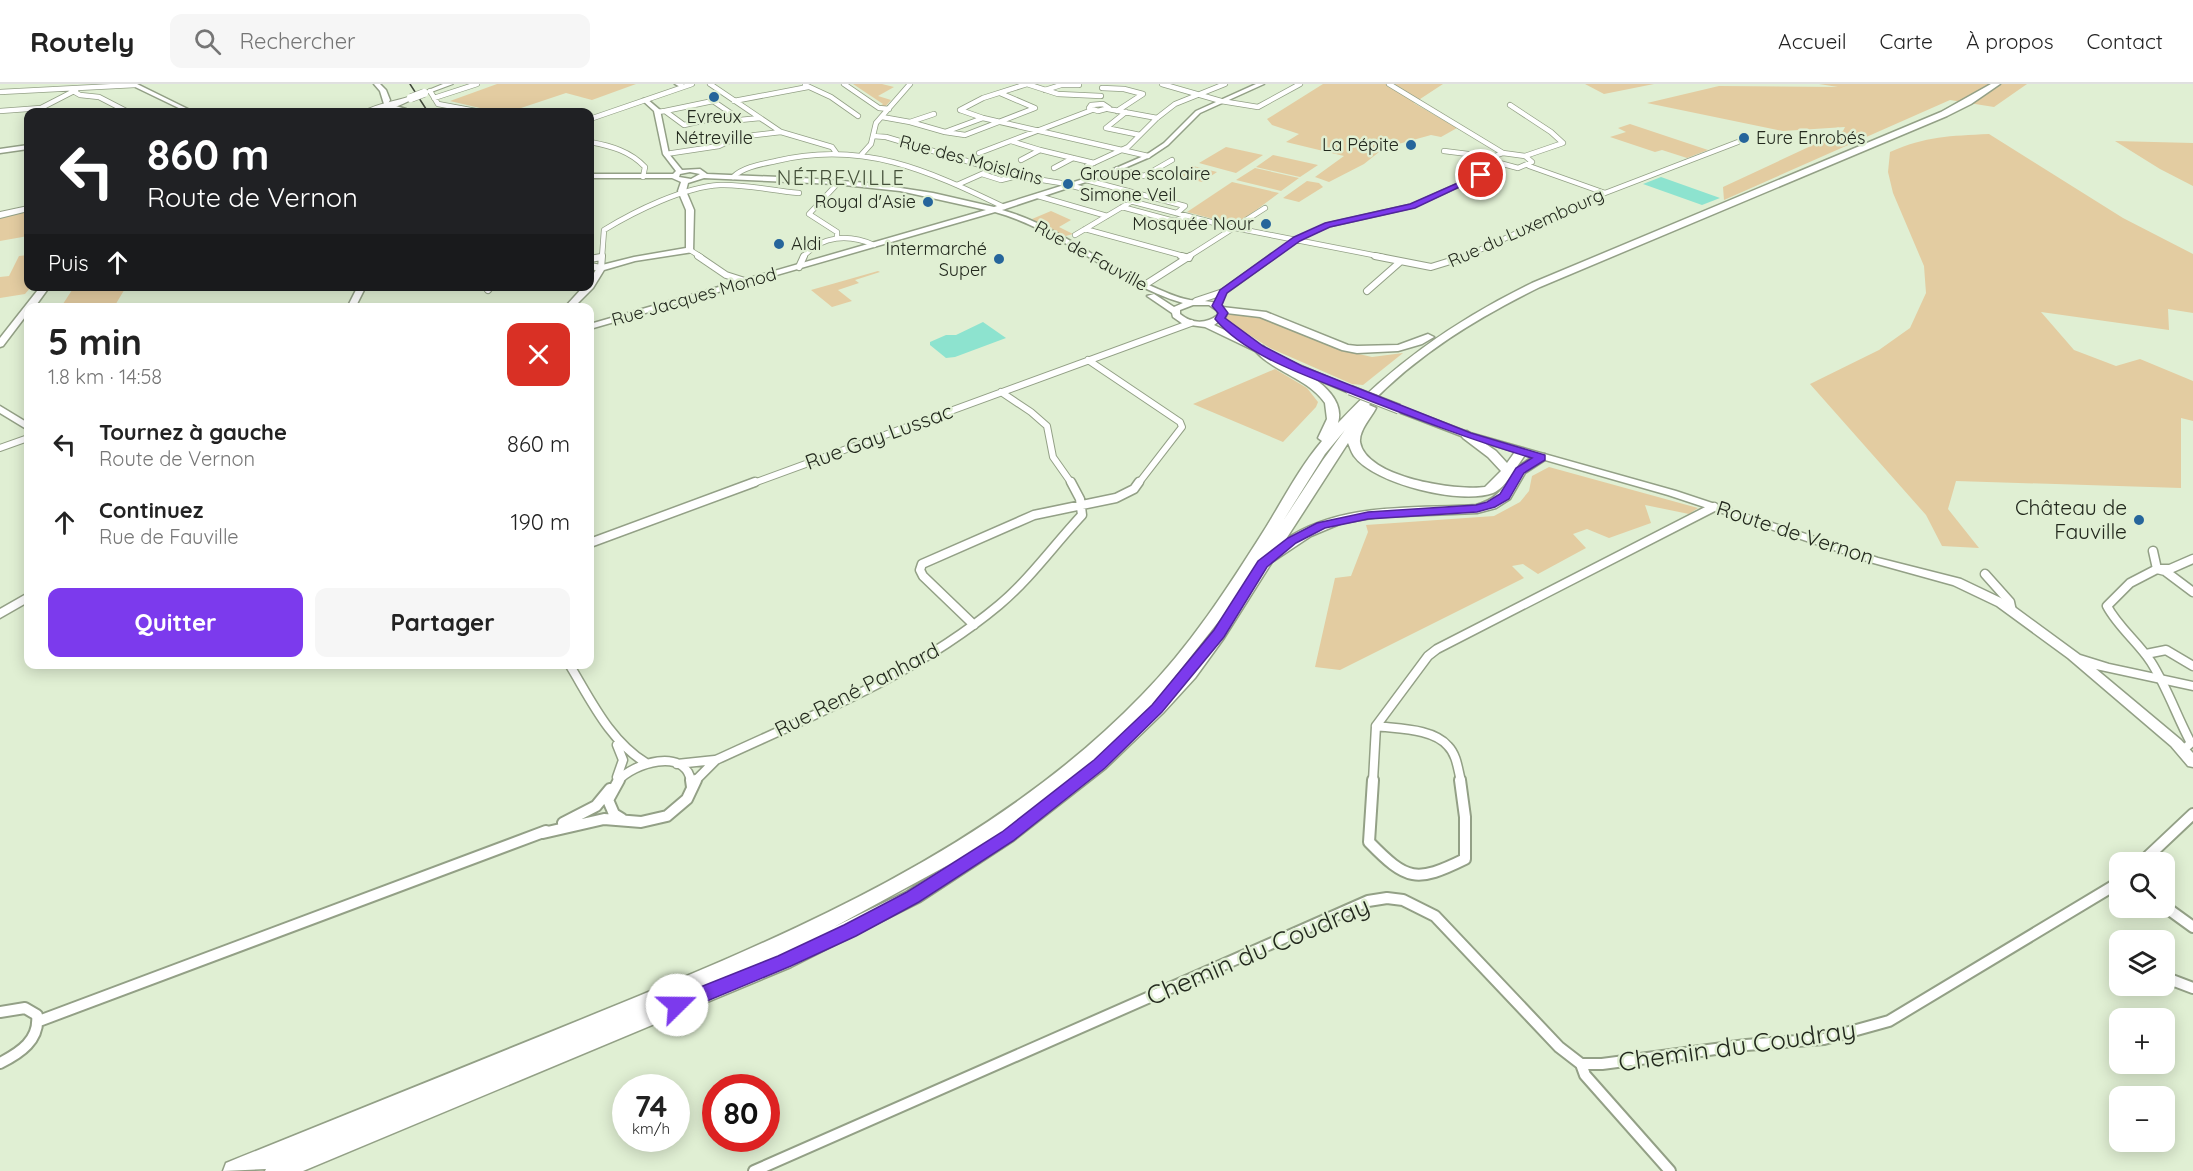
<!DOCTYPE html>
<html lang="fr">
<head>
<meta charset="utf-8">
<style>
  :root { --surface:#fff; --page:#f6f6f6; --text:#222; --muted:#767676; --line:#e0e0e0; --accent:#7c3aed }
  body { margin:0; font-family:Quicksand,sans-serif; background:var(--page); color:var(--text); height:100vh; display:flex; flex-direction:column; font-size:22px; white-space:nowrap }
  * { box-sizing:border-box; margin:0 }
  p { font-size:20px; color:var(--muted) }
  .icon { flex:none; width:33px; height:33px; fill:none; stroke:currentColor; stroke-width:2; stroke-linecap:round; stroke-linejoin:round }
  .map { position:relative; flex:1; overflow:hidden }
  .sheet { position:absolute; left:24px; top:219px; width:570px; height:366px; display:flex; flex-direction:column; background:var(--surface); border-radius:12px; box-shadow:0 3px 15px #0003 }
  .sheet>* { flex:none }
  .guide { position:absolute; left:24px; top:24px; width:570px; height:183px; border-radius:12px; box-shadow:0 3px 15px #0003; background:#202124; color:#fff; overflow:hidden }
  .controls { position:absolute; left:2109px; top:768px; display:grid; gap:12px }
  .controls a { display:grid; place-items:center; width:66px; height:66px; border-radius:12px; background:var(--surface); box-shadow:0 3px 15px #0003; font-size:30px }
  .speed { position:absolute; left:612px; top:990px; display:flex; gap:12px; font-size:30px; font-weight:700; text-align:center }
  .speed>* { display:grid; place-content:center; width:78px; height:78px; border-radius:50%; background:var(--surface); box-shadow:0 3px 15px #0003; line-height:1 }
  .speed small { font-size:15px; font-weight:400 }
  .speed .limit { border:9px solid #d22; background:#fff; color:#111 }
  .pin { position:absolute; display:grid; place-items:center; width:51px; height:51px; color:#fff; margin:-26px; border:3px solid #fff; border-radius:50%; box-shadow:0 2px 6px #0007 }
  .me { position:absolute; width:66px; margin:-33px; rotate:68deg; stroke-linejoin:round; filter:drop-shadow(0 0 4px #0008) }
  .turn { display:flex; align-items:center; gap:21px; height:126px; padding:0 24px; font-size:27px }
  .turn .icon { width:78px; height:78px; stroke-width:2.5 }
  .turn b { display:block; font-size:42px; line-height:51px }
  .then { display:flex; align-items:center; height:57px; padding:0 24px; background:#0003; gap:12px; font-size:22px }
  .round { display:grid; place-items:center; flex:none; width:63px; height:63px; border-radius:12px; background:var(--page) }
  .overview { display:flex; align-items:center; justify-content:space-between; height:102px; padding:0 24px }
  h1 { font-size:36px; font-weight:700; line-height:45px }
  .action { display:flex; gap:12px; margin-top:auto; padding:12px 24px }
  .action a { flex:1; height:69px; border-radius:12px; background:var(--accent); color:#fff; font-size:24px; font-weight:700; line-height:69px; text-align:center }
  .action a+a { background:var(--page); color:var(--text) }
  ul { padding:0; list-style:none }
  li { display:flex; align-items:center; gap:18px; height:78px; padding:0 24px }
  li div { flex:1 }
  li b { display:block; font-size:22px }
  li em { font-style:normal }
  header { display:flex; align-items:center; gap:36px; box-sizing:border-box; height:84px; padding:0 30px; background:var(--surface); border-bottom:2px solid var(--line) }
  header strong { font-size:28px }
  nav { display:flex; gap:33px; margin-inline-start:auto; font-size:21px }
  .search { width:420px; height:54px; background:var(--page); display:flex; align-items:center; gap:15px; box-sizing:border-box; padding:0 21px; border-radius:12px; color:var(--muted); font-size:22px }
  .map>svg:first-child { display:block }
</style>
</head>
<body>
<header>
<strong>Routely</strong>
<div class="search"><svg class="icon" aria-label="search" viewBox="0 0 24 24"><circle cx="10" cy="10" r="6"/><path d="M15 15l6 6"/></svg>Rechercher</div>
<nav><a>Accueil</a><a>Carte</a><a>À propos</a><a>Contact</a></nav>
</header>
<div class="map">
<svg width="2193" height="1087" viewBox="0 0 2193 1087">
  <rect width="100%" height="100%" fill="#e0efd3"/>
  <path fill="#e3cca1" d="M497,0H636L592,16L566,9L509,28H497L450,17Z
    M853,0H882L894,3L878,12L891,16L885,23L880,22L883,20Z
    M1323,0H1443L1414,19L1457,44L1441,53L1431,51L1384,64L1364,80L1329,98L1315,93L1344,72L1286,58L1299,50L1272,41L1267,35Z
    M1585,0H1654L1604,10Z
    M1819,0H2027L1994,23L1950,16L1724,116L1723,103L1843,47L1845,43L1783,47L1647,19L1719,2L1838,3Z
    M1630,40L1708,66L1687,74L1662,66L1655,68L1610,53L1626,48L1618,44Z
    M1989,50L2123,134L2193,170V229L2168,225L2169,246L2041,228L2074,266L2116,282L2140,275L2193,297V337L2181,334V404L1956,397L1948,425L1979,464L1942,462L1926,431L1810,300L1879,266L1910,244L1926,209L1924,182L1893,109L1888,88L1890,68C1926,52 1950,52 1989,50Z
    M2115,57L2193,59V102L2160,85Z
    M1226,63L1263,71L1236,89L1199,79Z
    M1273,71L1318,81L1300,93L1256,83Z
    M1193,82L1217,88L1202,98L1178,92Z
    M1255,84L1299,94L1281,107L1236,96Z
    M1307,97L1319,99L1323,103L1299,118L1283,114Z
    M1232,98L1279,109L1236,141L1187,128Z
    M1051,127L1071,136L1059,143L1073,150L1062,153L1032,135Z
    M28,128V152L0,157V133Z
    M28,171V202L31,203L25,210L0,214V193L9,192L19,172Z
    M878,187L880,188L855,196L859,199L838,206L852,217L832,223L811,206Z
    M74,203L76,202L126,203L114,223H61Z
    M1228,230L1261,233L1341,266L1372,273L1403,269L1363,301L1352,300L1270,264L1224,235Z
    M1275,285L1307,304L1318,318L1316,323L1283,358L1193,320Z
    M1549,383L1698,424L1689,430L1645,421L1651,439L1609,454L1587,445L1573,450L1586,464L1538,490L1523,480L1512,482L1524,494L1340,586L1315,583L1335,494L1351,492L1368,448L1366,441L1494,432L1520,418L1529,407L1532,392Z"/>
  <path fill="#8de3cf" d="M1661,93L1720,114L1702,121L1643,100Z
    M983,238L1006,254L955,273L946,274L930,261V258L946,251H956Z"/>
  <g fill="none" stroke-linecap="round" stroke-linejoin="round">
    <defs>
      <path id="street-far3" d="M710,0L781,48L832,63L837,70
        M844,0L879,24L889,25
        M1162,0L1221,17L1258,23L1300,0
        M1389,0L1503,69
        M805,1L831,13L858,32
        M1102,4L1124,5L1143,10L1117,27
        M1045,6L1061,1H1079
        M73,7L80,11L99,13L128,28
        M430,7L438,20L481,28
        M0,8L135,1
        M434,14L477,0
        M713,17L732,30L684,41L665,27Z
        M734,17L808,3
        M1103,20L1109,24L1098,27L1089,24L1091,21Z
        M1510,21L1551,48L1563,59L1525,72
        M1108,25L1157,34
        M960,26L983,34L1148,72
        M960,26L983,14L1027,0L1058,10L1101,12
        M0,27L41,24L76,6
        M657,28L665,27
        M1126,28L1106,44L1140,51
        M732,30L740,36L760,34
        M934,30L910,38L945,48
        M882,33L910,38
        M983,34L945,48L965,51L1035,24L1000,9
        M590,35L692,0
        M873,52L886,53L1017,92L1061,99L1230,143L1383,173
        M1011,57L1040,66
        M590,58C611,62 630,67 645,83L643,93
        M1444,67L1492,73
        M979,69L1092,26
        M1503,69L1525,72L1532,78L1518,84L1492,77V73Z
        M666,70L719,62L738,53L781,48
        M862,70L871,60L876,39L910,0
        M1021,76L1040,66L1073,74
        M1087,82L1128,63L1157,34L1175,20L1225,0
        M1529,82L1605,109
        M1054,84L1073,74L1094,79
        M1117,85L1144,92L1172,76
        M982,90L1001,96L1017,92
        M733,93C743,83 762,80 776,77C862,56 927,86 1004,123
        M1086,96L1185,122L1177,129
        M957,101L993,85
        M1038,112L1107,132
        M1122,123L1174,137L1187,132
        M1085,145L1187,173
        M1075,151L1134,116
        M837,153V148L809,130L840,97
        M690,166L701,173
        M602,173L604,146C635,127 684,103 720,101C746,100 773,107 799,109
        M803,173C822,151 849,150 874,161
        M1188,173L1265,124
        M1271,173L1297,155L1328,141L1412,122L1501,82
        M1464,173L1605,109L1738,58"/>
      <path id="street-far2" d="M698,172L726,191L748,198
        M1181,172L1189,174
        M1375,172L1431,183L1467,172
        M590,175L601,173
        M590,182L601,184L602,172
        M799,183L804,172
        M1143,202L1190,172
        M488,206L491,202
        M1367,207L1400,178
        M1196,217L1223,208L1273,172
        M1088,276L1180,338L1182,343L1138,400
        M1001,308L1031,328L1047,342L1053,373L1072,400
        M0,364L28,354
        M751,400L1191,239"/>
      <path id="street-far1" d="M590,459L755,398
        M2153,467L2157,485L2130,499L2107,522C2118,543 2138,558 2151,578C2167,603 2177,633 2191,659L2183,666
        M2157,485L2165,487L2193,508
        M2161,485H2170L2193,475
        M1985,490L2010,518L2012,527
        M974,541L923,492L920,486L922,480L1034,431L1116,414L1134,405L1139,398
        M2146,570L2166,566L2193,582
        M569,580C591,616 609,656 646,679
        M1376,642C1397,645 1433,644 1448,662C1457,671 1458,686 1461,697
        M1376,642L1428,572L1437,565L1714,423
        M617,661L623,676L617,693
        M677,680L715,676
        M618,697C633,679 685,663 691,697
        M695,697L716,676C813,631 915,591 999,521C1030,495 1054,461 1082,431L1080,415L1071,398
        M1373,697L1376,642"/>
      <path id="street" d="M619,696L608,716L614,730L622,735
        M691,696L692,703
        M1373,696L1369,758C1407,797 1416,799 1465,775V733L1460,696
        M563,739L596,722L610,705
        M543,749L604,735L641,738L667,732L687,715L696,696
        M2142,778L2193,730
        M2164,822L2193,843
        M2164,893L2193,904
        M0,928L25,924L37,931C40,956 20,969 0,979
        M39,937L546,747
        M1581,980L1585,991L1670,1087
        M754,1087L1368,817L1387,814L1403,816L1435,832L1559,963L1581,980H1602L1746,961L1824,955L1889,937L2120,798"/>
      <path id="secondary" d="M129,0H137L194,28H187Z
        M374,0H380L386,6L390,16L388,20H384L380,7Z
        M675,0H683L685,2L682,4Z
        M1256,0H1264L1200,29L1168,61L1150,73L1113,89L1002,126C1057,141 1100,180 1151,202C1163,207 1177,214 1190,216C1206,218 1211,215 1225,224L1226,232L1214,241L1301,282L1353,304V308H1347L1295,286L1205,243L1183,240L1173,233L1172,229L1147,212L1154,210L1174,223L1183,219C1115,199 1063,147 995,128L590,245V240L986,126L900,107L835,100L704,94L688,99L686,107L694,126L693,168L635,177L604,186L593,204L573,224H564L584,202H590V196L598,182L634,173L686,164V126L678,107L681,98L672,94H590V90H673L676,87L663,70L654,27L643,17V15H647L660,26L669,70L682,86L700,85L707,90L802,94L868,99L933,109L994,123L1109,87L1146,71L1164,59L1196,27ZM690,88L700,90L691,95L679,93L680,90ZM1193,221H1209L1218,227V231C1206,240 1192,240 1180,230V226Z
        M392,21L406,25L407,26L404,28L390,24L389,23Z
        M28,61V65L0,69V65Z
        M41,202H50L34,224H28V229L3,262L0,263V254Z
        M358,202H366L355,224H347Z
        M0,322L28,339V346L0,329Z
        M1399,322L1470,349L1676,407L1878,474L1961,495L2005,516L2080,571L2109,580L2193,598V606L2096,585L2181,656L2193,669V683L2188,682L2171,662L2068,574L1997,522L1953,501L1870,478L1668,411L1464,353L1396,327L1394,325Z
        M28,509V518L0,534V525Z"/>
      <path id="primary" d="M443,0H453L426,10L421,9Z
        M411,12L413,15C398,23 380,30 362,28C378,19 394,18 411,12Z
        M28,122V127L0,134V128Z"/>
      <path id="highway" d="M1991,0H2000L1971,20L1947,32L1540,203C1477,234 1418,270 1369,321L1376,324C1371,334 1359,346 1360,358C1366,394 1457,407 1485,403L1501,387L1488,373L1463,354L1461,351L1463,348L1467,347L1496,367L1507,379L1517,365H1525L1527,368L1516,384L1537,370H1545L1547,373L1545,376L1525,389L1510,415L1496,424L1477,429L1378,433L1342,439L1311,452L1272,478L1224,554L1195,594L1163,629L1106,684L1013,757L920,818L791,883L303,1087H265L266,1085L223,1087L226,1079C349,1029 473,980 597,929C791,850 993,765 1142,611C1190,562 1227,505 1263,448C1282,418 1299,384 1322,357L1318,354L1327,335L1325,319C1307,293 1271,288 1253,264L1255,262H1263L1268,268C1292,282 1348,304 1338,339C1394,279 1458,235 1532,199L1941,28ZM1345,346L1323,376L1283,437L1325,370ZM1348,359C1350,363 1351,368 1354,372C1374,400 1461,421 1493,409C1500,406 1506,399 1510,393C1501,408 1494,416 1476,421C1411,425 1342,418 1286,455ZM1226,528C1207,557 1186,584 1162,609ZM950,780L906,808L834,843Z
        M1222,223L1266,228L1348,261L1357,262L1398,261L1428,250L1434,253L1422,260L1398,267L1357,269L1342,266L1260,233L1218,228L1217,226Z"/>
    </defs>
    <use href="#street-far3" stroke="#93a086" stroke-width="6"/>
    <use href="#street-far2" stroke="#93a086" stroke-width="8"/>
    <use href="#street-far1" stroke="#93a086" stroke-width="11"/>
    <use href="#street" stroke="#93a086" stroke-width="14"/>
    <use href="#secondary" stroke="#93a086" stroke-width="3"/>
    <use href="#primary" stroke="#93a086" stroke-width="2"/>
    <use href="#highway" stroke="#93a086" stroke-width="3"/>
    <use href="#street-far3" stroke="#fff" stroke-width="4.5"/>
    <use href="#street-far2" stroke="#fff" stroke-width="6"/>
    <use href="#street-far1" stroke="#fff" stroke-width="8"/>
    <use href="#street" stroke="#fff" stroke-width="10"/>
    <use href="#secondary" fill="#fff" fill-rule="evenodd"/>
    <use href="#primary" fill="#fff" fill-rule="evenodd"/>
    <use href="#highway" fill="#fff" fill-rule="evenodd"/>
    <path stroke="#41483b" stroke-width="1.5" d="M410,0L428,28"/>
    <defs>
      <path id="secondary-bridge" d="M1350,306L1399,325"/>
      <path id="primary-bridge" d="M411,14L424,9"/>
    </defs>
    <use href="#secondary-bridge" stroke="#93a086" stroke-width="11" stroke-linecap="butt"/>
    <use href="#primary-bridge" stroke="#93a086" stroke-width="9" stroke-linecap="butt"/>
    <use href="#secondary-bridge" stroke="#fff" stroke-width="9"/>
    <use href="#primary-bridge" stroke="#fff" stroke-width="8"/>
  </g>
  <path fill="#7c3aed" stroke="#51269a" stroke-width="1.5" d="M1478,90L1485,91L1415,124L1330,143L1317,149L1300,157L1227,209L1222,221L1228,229L1225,234L1263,262L1302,282L1471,349L1545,371V376L1524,389L1509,415L1495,423L1477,428L1368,435L1325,444L1296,459L1267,483L1224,553L1162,628L1105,684L1013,757L919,818L856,852L791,882L683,927L677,929L670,927L668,921L670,915L778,872L844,841L907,808L1002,748L1094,676L1152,621L1214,546L1258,477L1288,454L1317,439L1368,428L1476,421L1487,418L1500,410L1516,384L1532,374C1471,356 1414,334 1355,311C1310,293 1247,273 1215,235L1218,229L1212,222L1220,206L1294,153L1325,139L1410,120Z"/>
  <g fill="#26659b" stroke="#e0efd3" stroke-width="2">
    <circle cx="714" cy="13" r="6"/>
    <circle cx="1744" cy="54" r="6"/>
    <circle cx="1411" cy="61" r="6"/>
    <circle cx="1068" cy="100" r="6"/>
    <circle cx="928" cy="118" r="6"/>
    <circle cx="1266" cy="140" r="6"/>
    <circle cx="779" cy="160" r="6"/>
    <circle cx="999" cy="175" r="6"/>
    <circle cx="2139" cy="436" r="6"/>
  </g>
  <g text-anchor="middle" stroke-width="5" stroke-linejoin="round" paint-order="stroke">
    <g font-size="18" fill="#23291e" stroke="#e0efd3" text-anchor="end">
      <text x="714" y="39" text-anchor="middle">Evreux<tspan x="714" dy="21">Nétreville</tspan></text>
      <text x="1756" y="60" text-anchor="start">Eure Enrobés</text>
      <text x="1399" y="67">La Pépite</text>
      <text x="1080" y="96" text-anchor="start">Groupe scolaire<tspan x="1080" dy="21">Simone Veil</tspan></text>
      <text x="916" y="124">Royal d'Asie</text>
      <text x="1254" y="146">Mosquée Nour</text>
      <text x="791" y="166" text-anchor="start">Aldi</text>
      <text x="987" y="171">Intermarché<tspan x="987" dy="21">Super</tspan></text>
    </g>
    <g font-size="18" fill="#23291e" stroke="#e0efd3">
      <text transform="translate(971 76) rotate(15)" y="6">Rue des Moislains</text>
      <text transform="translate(1526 144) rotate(-24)" y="6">Rue du Luxembourg</text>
      <text transform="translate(1091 172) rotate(29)" y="6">Rue de Fauville</text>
      <text transform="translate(694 213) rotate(-16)" y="6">Rue Jacques Monod</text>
    </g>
    <g font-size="20" letter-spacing="1.5" fill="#45513a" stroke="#e0efd3">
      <text x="841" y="101">NÉTREVILLE</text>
    </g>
    <g font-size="21" fill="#23291e" stroke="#e0efd3">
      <text transform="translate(879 353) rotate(-20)" y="7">Rue Gay Lussac</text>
      <text transform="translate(1795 449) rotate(18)" y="7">Route de Vernon</text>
      <text transform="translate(857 606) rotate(-27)" y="7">Rue René Panhard</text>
    </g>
    <g font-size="21" fill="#23291e" stroke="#e0efd3" text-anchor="end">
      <text x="2127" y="431">Château de<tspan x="2127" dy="24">Fauville</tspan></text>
    </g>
    <g font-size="26" fill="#23291e" stroke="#e0efd3">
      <text transform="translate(1258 867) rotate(-23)" y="9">Chemin du Coudray</text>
      <text transform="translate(1737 962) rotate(-8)" y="9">Chemin du Coudray</text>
    </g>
  </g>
</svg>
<div class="controls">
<a><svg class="icon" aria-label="search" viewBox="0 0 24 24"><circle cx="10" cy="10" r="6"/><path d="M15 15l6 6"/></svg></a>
<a><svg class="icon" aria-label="layers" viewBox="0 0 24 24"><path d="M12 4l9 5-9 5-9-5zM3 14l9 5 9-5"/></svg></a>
<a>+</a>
<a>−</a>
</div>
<div class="speed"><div>74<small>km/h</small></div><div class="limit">80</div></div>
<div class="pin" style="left:1481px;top:91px;background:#d93025"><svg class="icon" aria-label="arrive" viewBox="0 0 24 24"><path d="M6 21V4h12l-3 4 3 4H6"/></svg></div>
<svg class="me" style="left:677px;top:921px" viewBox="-20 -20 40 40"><circle r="19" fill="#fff"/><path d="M0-13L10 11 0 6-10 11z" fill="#7c3aed"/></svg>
<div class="guide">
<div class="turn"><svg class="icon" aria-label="left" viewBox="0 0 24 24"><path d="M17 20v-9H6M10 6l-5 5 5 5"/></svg><div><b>860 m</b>Route de Vernon</div></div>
<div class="then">Puis<svg class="icon" aria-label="ahead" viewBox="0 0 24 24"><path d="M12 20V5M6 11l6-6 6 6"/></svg></div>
</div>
<section class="sheet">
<div class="overview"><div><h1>5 min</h1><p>1.8 km · 14:58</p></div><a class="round" style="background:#d93025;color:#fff"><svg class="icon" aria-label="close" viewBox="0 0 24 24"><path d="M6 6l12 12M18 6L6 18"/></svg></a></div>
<ul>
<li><svg class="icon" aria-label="left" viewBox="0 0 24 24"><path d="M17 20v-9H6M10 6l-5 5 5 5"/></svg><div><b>Tournez à gauche</b><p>Route de Vernon</p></div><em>860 m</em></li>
<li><svg class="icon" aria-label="ahead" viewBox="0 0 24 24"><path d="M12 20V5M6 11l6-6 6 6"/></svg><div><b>Continuez</b><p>Rue de Fauville</p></div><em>190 m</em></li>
</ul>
<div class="action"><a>Quitter</a><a>Partager</a></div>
</section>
</div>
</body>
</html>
